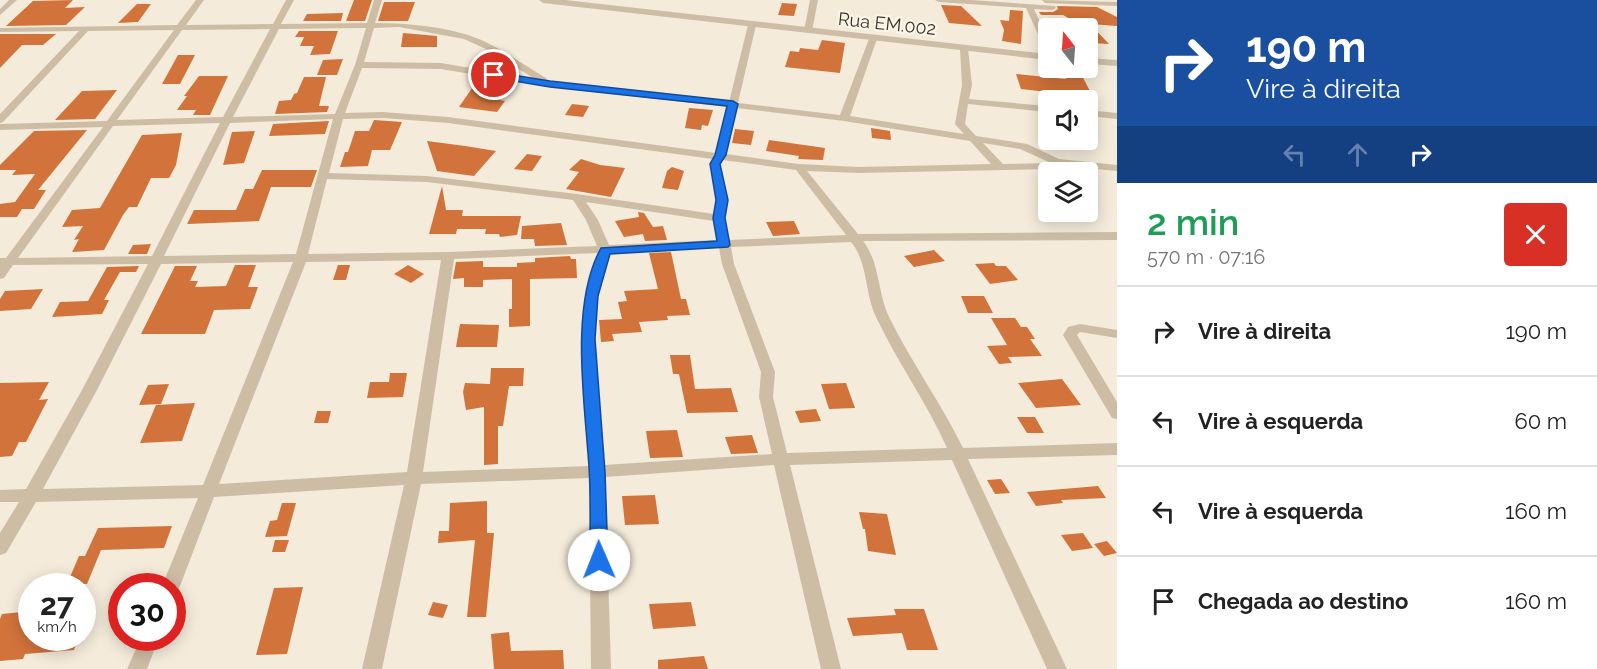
<!DOCTYPE html>
<html lang="pt">
<head>
<meta charset="utf-8">
<style>
  :root { --surface:#fff; --page:#f2f2f2; --text:#222; --muted:#767676; --line:#e0e0e0 }
  body { margin:0; font-family:Raleway,sans-serif; background:var(--page); color:var(--text); height:100vh; display:flex; flex-direction:column; font-size:22px; white-space:nowrap }
  * { box-sizing:border-box; margin:0 }
  p { font-size:20px; color:var(--muted) }
  .icon { flex:none; width:33px; height:33px; fill:none; stroke:currentColor; stroke-width:2; stroke-linecap:round; stroke-linejoin:round }
  .map { position:relative; flex:1; overflow:hidden }
  .side { display:flex; flex-direction:column; background:var(--surface); width:480px }
  .side>* { flex:none }
  .banner { background:#1a4fa0; color:#fff; overflow:hidden }
  .needle { width:39px; rotate:343deg }
  .buttons { position:absolute; left:1038px; top:18px; display:grid; gap:12px }
  .buttons a { display:grid; place-items:center; width:60px; height:60px; border-radius:6px; background:var(--surface); box-shadow:0 3px 15px #0003; font-size:30px }
  .speed { position:absolute; left:18px; top:573px; display:flex; gap:12px; font-size:30px; font-weight:700; text-align:center }
  .speed>* { display:grid; place-content:center; width:78px; height:78px; border-radius:50%; background:var(--surface); box-shadow:0 3px 15px #0003; line-height:1 }
  .speed small { font-size:15px; font-weight:400 }
  .speed .limit { border:9px solid #d22; background:#fff; color:#111 }
  .pin { position:absolute; display:grid; place-items:center; width:51px; height:51px; color:#fff; margin:-26px; border:3px solid #fff; border-radius:50%; box-shadow:0 2px 6px #0007 }
  .me { position:absolute; width:66px; margin:-33px; rotate:359deg; stroke-linejoin:round; filter:drop-shadow(0 0 4px #0008) }
  .turn { display:flex; align-items:center; gap:21px; height:126px; padding:0 30px; font-size:27px }
  .turn .icon { width:78px; height:78px; stroke-width:2.5 }
  .turn b { display:block; font-size:42px; line-height:51px }
  .lanes { display:flex; align-items:center; height:57px; padding:0 30px; background:#0003; justify-content:center; gap:30px; direction:ltr }
  .lanes .off { opacity:.35 }
  .round { display:grid; place-items:center; flex:none; width:63px; height:63px; border-radius:6px; background:var(--page) }
  .summary { display:flex; align-items:center; justify-content:space-between; height:102px; padding:0 30px }
  h1 { font-size:36px; font-weight:600; line-height:45px; color:#1e9e55 }
  ul { padding:0; list-style:none }
  li { display:flex; align-items:center; gap:18px; height:90px; padding:0 30px; border-top:2px solid var(--line) }
  li div { flex:1 }
  li b { display:block; font-size:22px }
  li em { font-style:normal }
  main { display:flex; flex:1; min-height:0 }
  .map>svg:first-child { display:block }
</style>
</head>
<body>
<main>
<div class="map">
<svg width="1117" height="669" viewBox="0 0 1117 669">
  <rect width="100%" height="100%" fill="#f4ebda"/>
  <path fill="#d2733b" d="M73,0L65,8L85,7L66,25L6,26L33,1Z
    M354,0H372L365,21H346Z
    M384,2H415L408,21H378Z
    M782,3L797,4L794,16L778,15Z
    M137,4H151L138,22L118,23Z
    M941,5L961,6L982,26L949,23Z
    M1057,6L1097,7L1117,17V26L1090,24L1109,44L1092,43L1088,38V24L1072,22L1070,19L1063,15H1041L1039,12H1053L1058,9Z
    M1010,10L1023,11L1021,44L1002,41L1004,30L1000,20L1009,21Z
    M343,13L341,21H303L307,14Z
    M299,31H338L330,54L310,55L314,46H300L304,37H295Z
    M403,33L437,36V47H401Z
    M0,34H56L43,45H22L0,68Z
    M822,40L845,43L840,73L785,67L790,51L799,52L800,48L818,50Z
    M178,55H195L180,84H162Z
    M343,59L337,75H317L323,60Z
    M1060,68H1078L1091,93L1073,92L1074,95L1021,89L1016,74L1066,79Z
    M199,76H228L210,115H193L196,110H177L187,96H184Z
    M304,77H326L319,106H329L327,112L275,114L279,101L291,100L294,94L297,93Z
    M479,78L506,82L494,99L505,101L497,112L459,107Z
    M117,90L95,119L55,120L82,91Z
    M572,104L589,106L583,117L565,115Z
    M689,108L713,110L708,126L702,125L701,130L685,128Z
    M374,120L402,122L390,150H372L368,166L340,167L345,152H348L355,131H369Z
    M329,121L325,134L269,136L273,124Z
    M871,128L890,131L891,140L872,138Z
    M735,129L754,131L751,145L732,143Z
    M87,130L38,190H46L34,209H22L17,217H0V204L15,202L35,174L12,175L16,170H0V165L34,131Z
    M255,131L244,163L223,165L232,132Z
    M182,133L176,165L169,178H151L137,207H129L123,215L104,250L72,252L79,239L74,240L83,226L62,227L72,210L100,208L142,135Z
    M769,140L825,148L823,160L798,159L799,156L766,151Z
    M427,141L465,146L496,151L474,176L437,171Z
    M527,154L542,156L532,171L514,169Z
    M581,159L600,165L625,168L611,197L566,189L579,172L569,170Z
    M672,167L684,171L678,190L662,188L667,171Z
    M262,170H317L311,187H271L259,221L187,224L194,210H236L245,189H253Z
    M442,186L446,210H463L462,216H521L517,235L500,237L499,234H485L486,229H457L456,234H429Z
    M638,212L644,213L653,227L663,226L667,240L645,241L643,234L624,237L615,221L639,217Z
    M794,221L800,234L773,236L766,222Z
    M561,223L567,245L535,246L534,239H521L522,226Z
    M151,244L147,254H128L133,245Z
    M934,250L945,261L914,267L904,256Z
    M671,252L681,299H686L690,315L667,316L668,320L639,322L642,332L612,334L614,341L601,342L599,320L622,319L618,302L627,301L624,291L658,289L649,253Z
    M570,256L571,259H576L577,278L530,279V326L509,327V309H512V279L483,280V287H464V278L453,279L456,262L483,261V267H517V263L535,262V258Z
    M994,263L996,266H1006L1018,280L990,284L975,264Z
    M235,265H256L248,287H258L250,309L214,310L205,334H141L175,266H197L190,281H198L195,287L226,286Z
    M338,265H350L346,280H333Z
    M408,265L424,274L411,283L394,274Z
    M139,266L136,272H120L104,300H109L102,314L52,317L60,302L88,301L107,267Z
    M43,289L31,309L0,311V299L5,291Z
    M961,296H984L993,313H968Z
    M991,318H1015L1021,327H1027L1035,339H1030L1042,356L1008,357L1012,363L999,364L987,346L1007,345Z
    M460,324L499,325L497,347H456Z
    M670,355H690L695,389L731,388L738,412L687,413L679,374H673Z
    M491,368H524L523,386H509L503,426H498V464L484,465V407L466,410L463,392L465,383L490,384Z
    M390,373H407L403,397L367,398L370,382H389Z
    M1062,379L1081,405L1036,408L1018,383Z
    M49,382L39,400L48,399L26,442H19L12,456L0,457V383Z
    M846,383L855,408L829,409L821,384Z
    M169,384L161,404L139,405L148,385Z
    M195,403L182,441L140,443L156,405Z
    M816,409L821,421L800,423L795,411Z
    M317,411H331L328,423H314Z
    M1017,417H1035L1044,433H1027Z
    M677,430L683,457L650,458L646,431Z
    M752,435L758,453L731,454L725,437Z
    M1001,479L1010,493L995,494L987,480Z
    M1098,486L1106,498L1061,500L1063,503L1036,506L1027,492Z
    M655,495L659,524L625,525L622,496Z
    M487,501V533H494L486,617H467L475,540L438,543L439,531H449L450,503Z
    M282,503H296L287,536L265,537L270,521L277,520Z
    M859,512L887,514L896,555L868,551L865,529H863Z
    M172,526L164,548L101,550L87,584H67L79,556H85L98,528Z
    M1083,533L1093,548L1072,551L1061,535Z
    M275,540H289L285,552H272Z
    M1107,541L1117,553L1104,556L1094,544Z
    M303,587L287,654L256,655L274,588Z
    M433,602L448,605L443,618L428,615Z
    M691,602L696,626L653,629L649,604Z
    M894,609H924L938,650H907L902,633L853,636L847,618L896,615Z
    M32,611V638H78L74,650L25,654L23,659L0,661V619L2,614Z
    M509,632L511,651L563,650L564,669H494L491,634Z
    M704,656L708,669H658V660Z"/>
  <g fill="none" stroke-linecap="round" stroke-linejoin="round">
    <path fill="#cebda5" fill-rule="evenodd" d="M9,0H17L0,15V9Z
      M196,0H204L186,25L273,24L286,0H294L281,24L367,23L374,0H382L375,23C405,23 439,26 468,35C496,44 521,63 546,78L547,81L729,102L748,25L752,23L756,25L738,103L840,115L869,39L873,37L877,39L850,116L964,134L955,124L962,85L960,49L964,46L968,49L972,85L969,99L1048,106V112L968,104L965,124L976,136L1027,144L1059,159L1117,165V171L1063,166L1058,169L859,173L807,171L858,234L1117,232V240L863,241C881,264 877,294 890,319C912,363 941,403 963,448L1117,443V455L968,459L1067,669H1047L952,460L790,465L841,669H821L774,465L605,477L611,669H591L589,478L421,484L382,669H362L404,485L214,497L180,586L177,591L172,593V586H162L198,498L36,502L6,553L0,555V533L19,502H0V490L26,489L82,390L148,264L13,265L4,278L0,279V258H6L103,127L0,130V124L107,121L174,30L88,31L3,122L0,123V114L79,31L0,32V28L177,25ZM399,27L464,39L488,50L535,79L441,63L364,62L374,28ZM366,28L355,65L335,114L233,117L279,29ZM270,29L223,117L117,120L182,30ZM362,68L441,69L550,87L728,107L716,153L448,117L383,112L345,113ZM737,108L844,121L970,141L991,164L859,167L799,164L726,154ZM383,118L448,123L713,159L710,164L716,200L714,214L577,194L427,176L329,173L343,119ZM333,119L296,254L164,256L230,123ZM220,123L152,256L18,258L113,126ZM983,143L1020,149L1051,163L1003,164ZM723,160L796,170L846,235L729,240L725,218L728,200L720,164ZM327,179L427,182L573,200L586,220L597,246L448,252L308,254ZM586,202L714,221L717,240L609,245L598,220ZM851,242C869,264 864,294 877,319C898,363 927,403 947,448L787,453L773,397L775,372L734,264L731,247ZM719,248L722,264L761,372L759,397L772,454L604,465L595,339L598,296L610,252ZM598,253L586,296L581,339L589,466L423,472L454,259ZM441,260L407,472L219,484L306,262ZM293,262L203,485L43,489L97,390L161,264Z
      M810,0H818L812,31L808,33L804,31Z
      M935,0H971L1055,6L1056,8L1052,10L1034,9L1048,39V49L1044,47L1026,8L939,2Z
      M1042,0L1117,2V6L1045,3Z
      M1088,110L1117,113V119L1088,116Z
      M1080,324L1117,330V338L1080,332L1077,335L1117,402V419L1112,418L1063,335L1068,327Z
      M141,638H159L147,669H127Z"/>
    <path fill="#cebda5" fill-rule="evenodd" d="M539,0H565L1048,54V60L543,3Z
      M1088,58L1117,60V66L1088,64Z"/>
  </g>
  <path fill="#1a73e8" stroke="#114b97" stroke-width="1.5" d="M494,72L550,81L733,101L738,104L726,155L720,164L728,200L725,218L730,245L728,247L610,254L598,296L595,339L605,472L608,560L605,565L599,567L593,565L590,560C590,529 591,498 589,467C585,403 569,306 601,248L717,241L713,218L716,200L710,164L715,155L727,106L550,87L490,77L489,75Z"/>
  <g text-anchor="middle" stroke-width="4.5" stroke-linejoin="round" paint-order="stroke">
    <g font-size="18" fill="#382f27" stroke="#fbf5e7">
      <text transform="translate(887 24) rotate(6)" y="6">Rua EM.002</text>
    </g>
  </g>
</svg>
<div class="buttons">
<a><svg class="needle" viewBox="-14 -14 28 28"><path d="M0-13l5 13h-10z" fill="#e53935"/><path d="M0 13l5-13h-10z" fill="#767676"/></svg></a>
<a><svg class="icon" aria-label="sound" viewBox="0 0 24 24"><path d="M4 9h4l5-4v14l-5-4H4zM17 9q2 3 0 6"/></svg></a>
<a><svg class="icon" aria-label="layers" viewBox="0 0 24 24"><path d="M12 4l9 5-9 5-9-5zM3 14l9 5 9-5"/></svg></a>
</div>
<div class="speed"><div>27<small>km/h</small></div><div class="limit">30</div></div>
<div class="pin" style="left:494px;top:75px;background:#d93025"><svg class="icon" aria-label="arrive" viewBox="0 0 24 24"><path d="M6 21V4h12l-3 4 3 4H6"/></svg></div>
<svg class="me" style="left:599px;top:560px" viewBox="-20 -20 40 40"><circle r="19" fill="#fff"/><path d="M0-13L10 11 0 6-10 11z" fill="#1a73e8"/></svg>
</div>
<section class="side">
<div class="banner">
<div class="turn"><svg class="icon" aria-label="right" viewBox="0 0 24 24"><path d="M7 20v-9h11M14 6l5 5-5 5"/></svg><div><b>190 m</b>Vire à direita</div></div>
<div class="lanes"><svg class="icon off" aria-label="left" viewBox="0 0 24 24"><path d="M17 20v-9H6M10 6l-5 5 5 5"/></svg><svg class="icon off" aria-label="ahead" viewBox="0 0 24 24"><path d="M12 20V5M6 11l6-6 6 6"/></svg><svg class="icon" aria-label="right" viewBox="0 0 24 24"><path d="M7 20v-9h11M14 6l5 5-5 5"/></svg></div>
</div>
<div class="summary"><div><h1>2 min</h1><p>570 m · 07:16</p></div><a class="round" style="background:#d93025;color:#fff"><svg class="icon" aria-label="close" viewBox="0 0 24 24"><path d="M6 6l12 12M18 6L6 18"/></svg></a></div>
<ul>
<li><svg class="icon" aria-label="right" viewBox="0 0 24 24"><path d="M7 20v-9h11M14 6l5 5-5 5"/></svg><div><b>Vire à direita</b></div><em>190 m</em></li>
<li><svg class="icon" aria-label="left" viewBox="0 0 24 24"><path d="M17 20v-9H6M10 6l-5 5 5 5"/></svg><div><b>Vire à esquerda</b></div><em>60 m</em></li>
<li><svg class="icon" aria-label="left" viewBox="0 0 24 24"><path d="M17 20v-9H6M10 6l-5 5 5 5"/></svg><div><b>Vire à esquerda</b></div><em>160 m</em></li>
<li><svg class="icon" aria-label="arrive" viewBox="0 0 24 24"><path d="M6 21V4h12l-3 4 3 4H6"/></svg><div><b>Chegada ao destino</b></div><em>160 m</em></li>
</ul>
</section>
</main>
</body>
</html>
